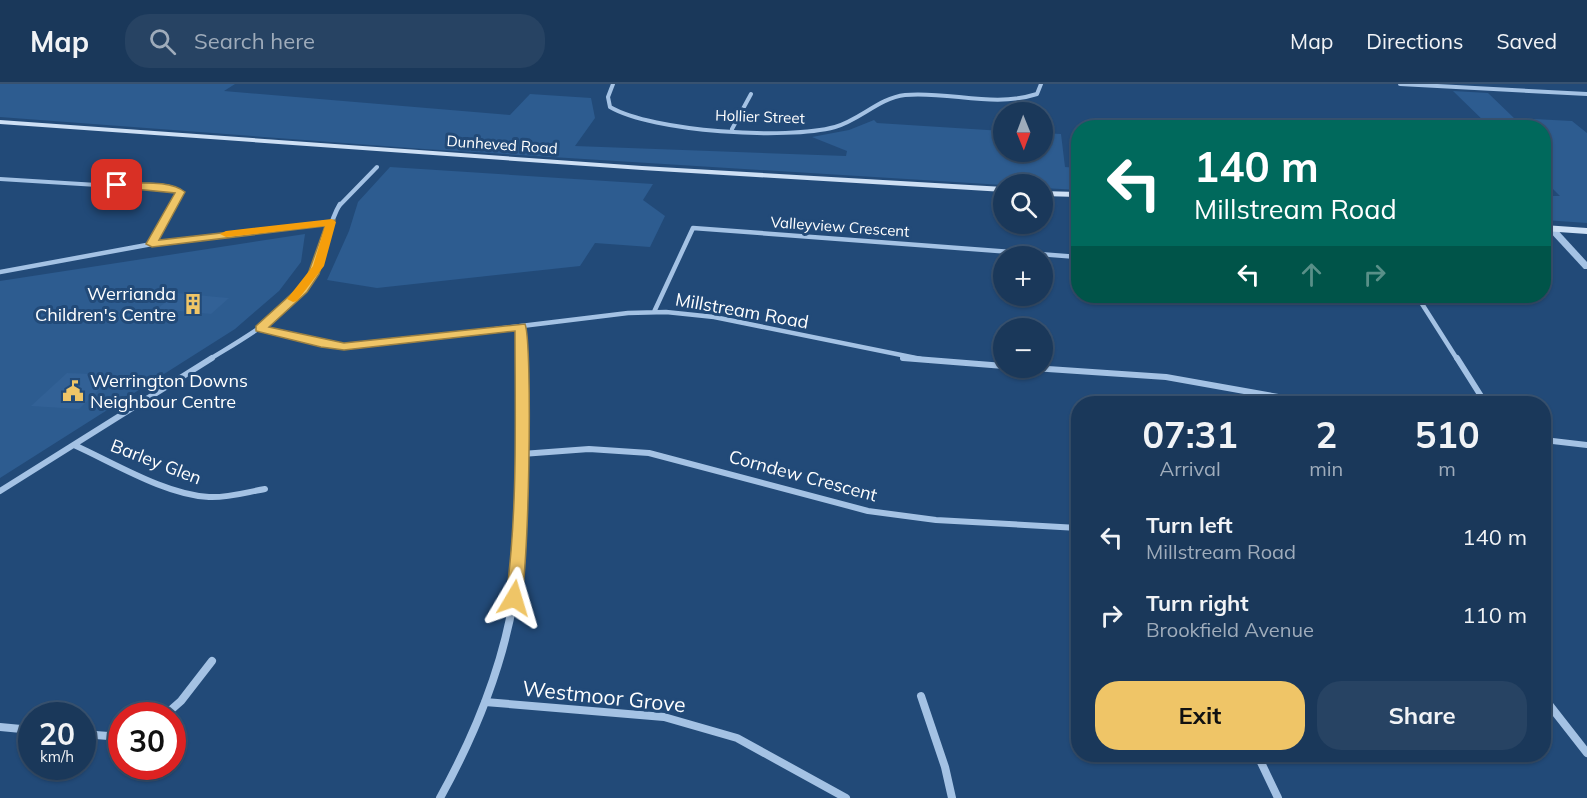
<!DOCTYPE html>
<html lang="en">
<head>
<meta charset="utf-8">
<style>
  :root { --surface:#1a385a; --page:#274363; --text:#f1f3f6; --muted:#9facbb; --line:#385270; --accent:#efc567 }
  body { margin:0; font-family:Mulish,sans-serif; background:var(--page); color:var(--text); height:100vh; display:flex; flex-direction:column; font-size:22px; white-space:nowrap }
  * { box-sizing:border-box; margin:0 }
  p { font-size:20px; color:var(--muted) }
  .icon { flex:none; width:33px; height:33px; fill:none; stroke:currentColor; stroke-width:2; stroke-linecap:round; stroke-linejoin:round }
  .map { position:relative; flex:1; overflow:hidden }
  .drawer { position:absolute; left:1071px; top:312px; width:480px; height:366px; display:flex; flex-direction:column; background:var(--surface); border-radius:24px; box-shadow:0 2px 4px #0004,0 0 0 2px var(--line) }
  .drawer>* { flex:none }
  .top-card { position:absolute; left:1071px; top:36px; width:480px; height:183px; border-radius:24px; box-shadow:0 2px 4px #0004,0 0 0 2px var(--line); background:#00695c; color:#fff; overflow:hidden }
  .needle { width:39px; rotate:179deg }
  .tools { position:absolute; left:993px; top:18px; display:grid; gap:12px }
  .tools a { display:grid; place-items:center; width:60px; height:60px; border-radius:50%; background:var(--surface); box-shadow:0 2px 4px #0004,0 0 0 2px var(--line); font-size:30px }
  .speed { position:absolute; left:18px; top:618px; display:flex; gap:12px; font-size:30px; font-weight:700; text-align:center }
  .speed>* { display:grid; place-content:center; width:78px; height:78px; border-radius:50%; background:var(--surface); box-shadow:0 2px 4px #0004,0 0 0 2px var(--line); line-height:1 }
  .speed small { font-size:15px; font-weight:400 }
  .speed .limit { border:9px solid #d22; background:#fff; color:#111 }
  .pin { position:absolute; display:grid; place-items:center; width:51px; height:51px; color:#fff; margin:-26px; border-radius:12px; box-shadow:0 3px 9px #0006 }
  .me { position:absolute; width:66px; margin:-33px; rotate:7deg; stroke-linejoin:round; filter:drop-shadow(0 0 4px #0008) }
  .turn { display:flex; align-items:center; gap:21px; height:126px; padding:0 24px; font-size:27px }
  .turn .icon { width:78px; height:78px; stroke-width:2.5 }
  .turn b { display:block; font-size:42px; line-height:51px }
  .lanes { display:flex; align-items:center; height:57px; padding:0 24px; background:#0003; justify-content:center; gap:30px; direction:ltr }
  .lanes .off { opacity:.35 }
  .eta { display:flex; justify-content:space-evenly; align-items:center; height:102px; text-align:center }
  .eta b { font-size:36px; font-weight:700; line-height:42px }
  .primary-button { display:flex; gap:12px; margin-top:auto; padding:12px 24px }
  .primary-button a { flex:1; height:69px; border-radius:24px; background:var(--accent); color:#111; font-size:24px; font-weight:700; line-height:69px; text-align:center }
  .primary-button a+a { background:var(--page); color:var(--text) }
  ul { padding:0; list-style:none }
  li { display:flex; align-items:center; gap:18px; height:78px; padding:0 24px }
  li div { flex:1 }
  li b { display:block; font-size:22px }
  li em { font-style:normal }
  header { display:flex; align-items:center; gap:36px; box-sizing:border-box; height:84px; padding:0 30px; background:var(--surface); border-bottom:2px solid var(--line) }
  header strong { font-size:28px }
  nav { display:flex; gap:33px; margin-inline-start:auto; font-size:21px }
  .search { width:420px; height:54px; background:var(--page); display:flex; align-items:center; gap:15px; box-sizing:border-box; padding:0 21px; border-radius:24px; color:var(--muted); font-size:22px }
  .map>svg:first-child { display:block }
</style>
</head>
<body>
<header>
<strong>Map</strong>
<div class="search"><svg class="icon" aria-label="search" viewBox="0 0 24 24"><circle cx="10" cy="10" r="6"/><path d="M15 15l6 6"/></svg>Search here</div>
<nav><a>Map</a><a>Directions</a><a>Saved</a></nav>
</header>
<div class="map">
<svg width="1587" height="714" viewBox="0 0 1587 714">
  <rect width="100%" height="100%" fill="#224a78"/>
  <path fill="#2d5c90" d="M0,0H235L224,7L510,31L530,10L591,14L595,34L575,62L846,72L847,67L812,53L849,46L874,36L877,39L1003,47L1004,68H1042L1043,49L1061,50L1065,83L1078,84V106L1043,104L1042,100L1003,101L424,65L0,33Z
    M1453,7L1488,9L1514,34L1572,37L1587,49V139L1544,136V112H1560L1544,96V44L1490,43Z
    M390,83L653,100L643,116L665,132L650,163L595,159L580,182L377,204L327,196L349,147L358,118Z
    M305,150L301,178L279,207L235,245L0,394V197Z"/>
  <path fill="#326196" d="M177,209L217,213L229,214L211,230L157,225Z
    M67,289L114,291L79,325L31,322Z"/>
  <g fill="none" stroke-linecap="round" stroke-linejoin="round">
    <path stroke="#a4c2e4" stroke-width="4" d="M613,0L608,13L610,23C653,48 787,56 835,43C860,36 879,14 905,11C950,7 993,24 1037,10L1041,0
      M1400,0L1587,10
      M732,45L751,10
      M0,95L178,106L179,111L173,122
      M339,122L377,83"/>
    <path stroke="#a4c2e4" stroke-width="4.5" d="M152,160L174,120
      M0,188L152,160L331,138
      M1417,212L1457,275
      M654,228L693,144L1078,173
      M521,242V275
      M260,244L332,262H357L628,229L666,228L714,233L921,275
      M210,275C249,251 298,225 318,182C327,162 328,139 340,120"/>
    <path stroke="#a4c2e4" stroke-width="6" d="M903,274L1004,282
      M1457,274L1486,320
      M1033,284L1166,293L1318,320
      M1544,356L1587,361
      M74,361C114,379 166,411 209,413C228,414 247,408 265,405
      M522,370L589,365L649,369L868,427L936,436L1078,444
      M0,407L212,274
      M519,469L521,274"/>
    <path stroke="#a4c2e4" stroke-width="8" d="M921,612L945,683L952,714
      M1544,614L1587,669
      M485,618L664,633L737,654L846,714
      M164,632L181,617L212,577
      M0,643L32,646
      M82,650L122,653
      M1257,670L1278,714
      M440,714C482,638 514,555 519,468"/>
    <path fill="#a4c2e4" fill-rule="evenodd" d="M1548,142H1554L1587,178V185H1584L1548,146Z"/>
    <path fill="#cddff4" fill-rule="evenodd" d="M0,36L642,82L1004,103V108L642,86L0,40Z
      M1042,107L1078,108V113L1042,112Z
      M1544,141L1587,144V150L1544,147Z"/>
  </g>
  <path fill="#efc567" stroke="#9b8043" stroke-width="1.5" d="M117,99C136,100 170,95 185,108L159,156L335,136L319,190L307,208L269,243L344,259L525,240C533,259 529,500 520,518H508L506,514C518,426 515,335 515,247L344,266L321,263L256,247V242L299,203L308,190L325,142L152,163L146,160L175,109L114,103L112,101Z"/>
  <path fill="#f59e0b" d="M332,135L336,138L324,182L297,217L293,218L287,215L313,182L325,142L226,153L220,150L226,147Z"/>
  <defs>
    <symbol id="building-bare" viewBox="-9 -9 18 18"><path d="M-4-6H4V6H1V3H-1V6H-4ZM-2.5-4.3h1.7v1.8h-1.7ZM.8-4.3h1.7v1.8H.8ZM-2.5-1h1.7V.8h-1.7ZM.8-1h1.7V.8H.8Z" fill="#efc567" stroke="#224a78" stroke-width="2.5" paint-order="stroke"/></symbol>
    <symbol id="civic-bare" viewBox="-9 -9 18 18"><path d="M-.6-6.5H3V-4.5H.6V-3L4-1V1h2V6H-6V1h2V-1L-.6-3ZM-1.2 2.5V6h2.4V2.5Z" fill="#efc567" stroke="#224a78" stroke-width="2.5" paint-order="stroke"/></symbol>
  </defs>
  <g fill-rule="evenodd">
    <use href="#building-bare" x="178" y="205" width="30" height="30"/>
    <use href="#civic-bare" x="58" y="292" width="30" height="30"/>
  </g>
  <g text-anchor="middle" stroke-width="6" stroke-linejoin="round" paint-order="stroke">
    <g font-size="15" fill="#fff" stroke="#224a78">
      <text transform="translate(760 33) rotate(2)" y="5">Hollier Street</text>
      <text transform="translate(502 61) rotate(4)" y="5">Dunheved Road</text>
      <text transform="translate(840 143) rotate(4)" y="5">Valleyview Crescent</text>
    </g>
    <g font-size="18" fill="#fff" stroke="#224a78" text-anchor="end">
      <text x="176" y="216">Werrianda<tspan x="176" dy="21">Children's Centre</tspan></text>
      <text x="90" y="303" text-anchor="start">Werrington Downs<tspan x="90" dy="21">Neighbour Centre</tspan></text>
    </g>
    <g font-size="18" fill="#fff" stroke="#224a78">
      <text transform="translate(742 227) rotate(10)" y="6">Millstream Road</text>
      <text transform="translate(156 378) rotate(21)" y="6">Barley Glen</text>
      <text transform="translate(803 392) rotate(15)" y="6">Corndew Crescent</text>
    </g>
    <g font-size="21" fill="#fff" stroke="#224a78">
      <text transform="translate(604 613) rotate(6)" y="7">Westmoor Grove</text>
    </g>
  </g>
</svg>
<div class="tools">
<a><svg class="needle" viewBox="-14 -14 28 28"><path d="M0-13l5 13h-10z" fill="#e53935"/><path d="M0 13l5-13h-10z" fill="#9facbb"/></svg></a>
<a><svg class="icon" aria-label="search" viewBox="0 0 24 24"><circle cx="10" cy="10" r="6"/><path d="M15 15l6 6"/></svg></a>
<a>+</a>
<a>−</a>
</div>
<div class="speed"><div>20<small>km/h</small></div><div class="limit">30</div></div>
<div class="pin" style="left:117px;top:101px;background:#d93025"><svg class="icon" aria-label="arrive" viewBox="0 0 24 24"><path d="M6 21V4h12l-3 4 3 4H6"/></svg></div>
<svg class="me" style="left:514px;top:514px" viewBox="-20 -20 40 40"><path d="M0-17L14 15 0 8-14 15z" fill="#efc567" stroke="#fff" stroke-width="4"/></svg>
<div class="top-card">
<div class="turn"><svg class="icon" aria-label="left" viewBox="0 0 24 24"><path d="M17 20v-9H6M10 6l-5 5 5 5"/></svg><div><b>140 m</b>Millstream Road</div></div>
<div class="lanes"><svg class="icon" aria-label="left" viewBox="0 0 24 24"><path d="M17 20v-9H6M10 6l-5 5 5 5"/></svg><svg class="icon off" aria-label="ahead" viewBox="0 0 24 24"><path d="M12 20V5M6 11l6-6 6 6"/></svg><svg class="icon off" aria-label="right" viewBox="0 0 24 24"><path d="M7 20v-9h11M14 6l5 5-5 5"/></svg></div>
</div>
<section class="drawer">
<div class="eta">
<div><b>07:31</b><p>Arrival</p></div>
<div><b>2</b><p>min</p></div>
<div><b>510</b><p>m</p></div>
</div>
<ul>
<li><svg class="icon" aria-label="left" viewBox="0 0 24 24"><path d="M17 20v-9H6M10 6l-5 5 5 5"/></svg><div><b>Turn left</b><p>Millstream Road</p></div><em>140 m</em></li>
<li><svg class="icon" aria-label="right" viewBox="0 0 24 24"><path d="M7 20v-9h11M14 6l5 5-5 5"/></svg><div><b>Turn right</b><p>Brookfield Avenue</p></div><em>110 m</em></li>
</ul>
<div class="primary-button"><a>Exit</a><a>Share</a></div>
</section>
</div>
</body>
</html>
